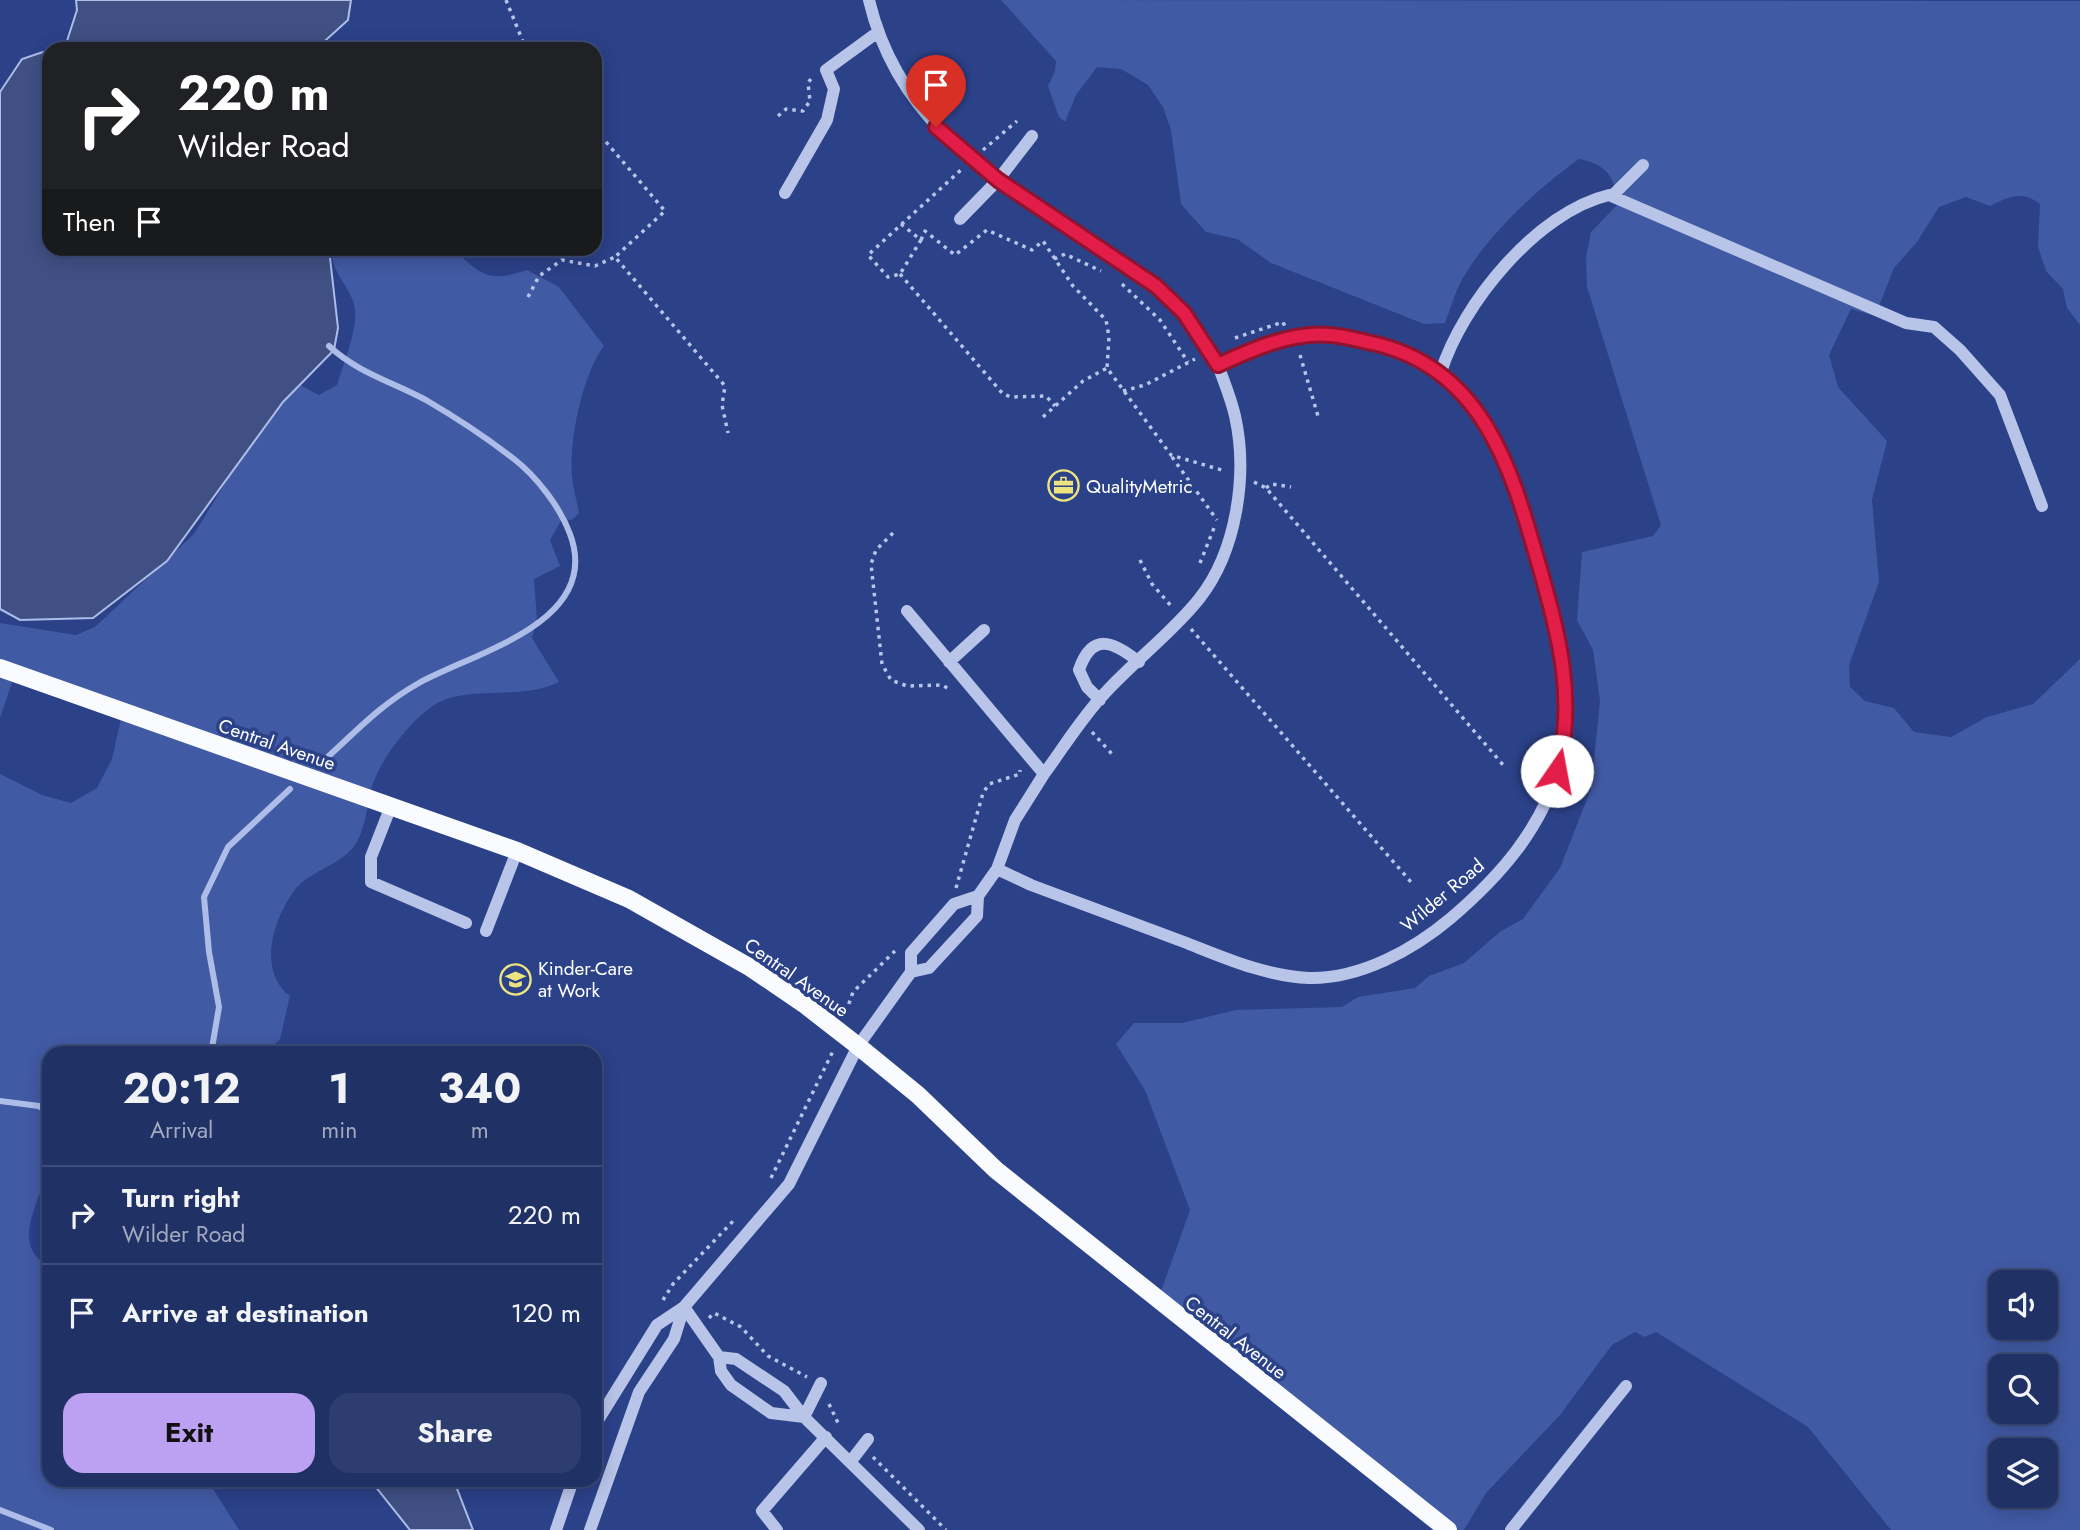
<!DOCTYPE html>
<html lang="en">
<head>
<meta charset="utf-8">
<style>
  :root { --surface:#203166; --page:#2d3d6f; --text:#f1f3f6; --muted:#a2a9bf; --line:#3d4c7a; --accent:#bca0f2 }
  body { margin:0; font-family:Jost,sans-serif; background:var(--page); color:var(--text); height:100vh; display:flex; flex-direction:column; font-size:26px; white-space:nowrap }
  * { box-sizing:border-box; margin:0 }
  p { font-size:23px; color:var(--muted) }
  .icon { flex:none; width:38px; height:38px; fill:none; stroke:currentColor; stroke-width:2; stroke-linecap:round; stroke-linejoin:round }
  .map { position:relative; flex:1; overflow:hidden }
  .details { position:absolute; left:42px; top:1046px; width:560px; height:441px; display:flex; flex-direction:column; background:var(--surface); border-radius:21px; box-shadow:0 4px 18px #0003,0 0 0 2px var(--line) }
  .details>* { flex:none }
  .banner { position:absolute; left:42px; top:42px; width:560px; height:214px; border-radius:21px; box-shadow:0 4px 18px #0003,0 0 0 2px var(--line); background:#202124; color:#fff; overflow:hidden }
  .buttons { position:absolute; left:1988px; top:1270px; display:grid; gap:14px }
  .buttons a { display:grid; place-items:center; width:70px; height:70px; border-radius:14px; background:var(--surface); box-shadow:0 4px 18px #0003,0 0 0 2px var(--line); font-size:35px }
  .pin { position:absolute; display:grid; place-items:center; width:60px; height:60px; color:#fff; margin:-72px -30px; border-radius:50% 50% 50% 0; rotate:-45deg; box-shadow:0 0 7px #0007 }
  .pin .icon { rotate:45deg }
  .me { position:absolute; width:77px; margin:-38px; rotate:12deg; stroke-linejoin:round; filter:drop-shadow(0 0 5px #0008) }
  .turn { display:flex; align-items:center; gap:24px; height:147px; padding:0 21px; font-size:32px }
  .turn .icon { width:91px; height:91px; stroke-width:2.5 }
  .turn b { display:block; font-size:49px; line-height:60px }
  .then { display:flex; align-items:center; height:66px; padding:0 21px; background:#0003; gap:14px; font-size:26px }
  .eta { display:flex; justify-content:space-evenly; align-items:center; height:119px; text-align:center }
  .eta b { font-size:42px; font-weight:700; line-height:49px }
  .button { display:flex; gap:14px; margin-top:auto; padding:14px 21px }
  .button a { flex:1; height:80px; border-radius:21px; background:var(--accent); color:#111; font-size:28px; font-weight:700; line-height:80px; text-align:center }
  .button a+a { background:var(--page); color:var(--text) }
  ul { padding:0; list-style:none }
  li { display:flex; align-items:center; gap:21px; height:98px; padding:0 21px; border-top:2px solid var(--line) }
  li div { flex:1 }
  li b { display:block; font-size:26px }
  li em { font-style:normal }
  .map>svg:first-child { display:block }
</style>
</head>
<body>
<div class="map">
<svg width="2080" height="1530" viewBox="0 0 2080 1530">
  <rect width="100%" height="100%" fill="#2b4188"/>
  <path fill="#415aa4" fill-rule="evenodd" d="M1001,0L2080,1V325L2067,308L2063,289L2046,271L2038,247L2040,204C2022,190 2008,197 1990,206L1966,197L1939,207L1917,242L1894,268L1875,316L1851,309L1829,355L1838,387L1887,441L1872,500L1879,582L1849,665L1850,687L1865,701L1894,708L1914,732L1951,737L1987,717L2033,704L2080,659V1530H1891L1808,1427L1656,1332L1645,1337L1635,1332L1612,1345L1560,1415L1486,1493L1464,1530H1452L1159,1297L1190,1210L1145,1090L1116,1044L1134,1023H1182L1236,1010L1342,1007L1358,997L1415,988L1429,976L1464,963L1501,931L1523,919L1560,868L1591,789L1600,701L1593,650L1577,620L1582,552L1653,536L1661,525L1587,287L1586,257L1591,232L1617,205C1616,178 1607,164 1579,159C1538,188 1488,235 1463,278C1455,291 1451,308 1445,323L1424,324L1271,263L1237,239L1206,232L1181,204L1171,130L1163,107L1148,85L1121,69L1097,67L1076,95L1065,122L1059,117L1048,86L1055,71L1056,61ZM2000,1283H2046V1328H2000ZM2000,1367H2046V1412H2000ZM2000,1451H2046V1496H2000Z
    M332,249H452C483,275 486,283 527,270L559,287L604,346C582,375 569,441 572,476C573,489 577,501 579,513L572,520L562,519L550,540L560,566L534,579L537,620L532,638L559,682C521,701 467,684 434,705C410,721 378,762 371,790C367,808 364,837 351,850C335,867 308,872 294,891C273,920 257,971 290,996L280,1039L266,1053L49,1054V1190L39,1195C30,1221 18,1250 49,1266V1480L208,1481L239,1530H0V774L42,795L71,803L97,788L112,759L122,714L14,677L0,718V623L76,635L95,627L194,534L248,446L264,413L300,385L319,395L337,385C343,365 360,324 354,304C348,284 330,271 332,249Z"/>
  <path fill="#405084" stroke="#adbde8" stroke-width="2" d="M76,0H351L348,20L316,49H53L66,44L77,10Z
    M49,50V248L329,249L338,328L334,350L283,402L167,561L93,618L20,620L0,609V92L22,59Z
    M371,1481H454L473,1530H410Z"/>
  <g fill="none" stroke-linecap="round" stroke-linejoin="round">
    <path stroke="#adbde8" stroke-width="6" d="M321,763C355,733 378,706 419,683C475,652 603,622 570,534C560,507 537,477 514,459C487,438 455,417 426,400C393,382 358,373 329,346
      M211,1054L219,1007L209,952L204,897L228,847L290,789
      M0,1101L39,1106L49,1113
      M0,1510L51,1530"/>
    <path stroke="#b8c4e8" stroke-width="3.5" stroke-dasharray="3.5 5" stroke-linecap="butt" d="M506,0L526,49
      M778,116L786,109L803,111L810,101L808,83L813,76
      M595,129L665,211L615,257L725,386L722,405L728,433
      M983,150L1017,121
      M901,224L921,240L900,274L888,277L868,255L962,169
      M921,240L925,231L955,255L987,230L1032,250L1043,241L1073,286L1106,320L1109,337L1107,368
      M1054,259L1065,254L1101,271
      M900,274L1003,394L1011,397L1046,396L1055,406
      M1122,284L1160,320L1188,362
      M528,297L539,276L562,260L595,266L615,257
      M1235,338L1283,322L1285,327
      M1300,355L1318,416
      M1123,391L1145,385L1195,359
      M1043,417L1083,381L1107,368L1171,455L1225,471
      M1172,457L1217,520
      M1254,482L1266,488L1504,766
      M1266,488L1271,484L1291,487
      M893,533L876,550L871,564L882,664L891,680L907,686L942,685L951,690
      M1140,560L1152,584L1172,607
      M1200,563L1214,528
      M1191,629L1411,882
      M1092,732L1112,754
      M956,888L983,793L989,784L1020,774V770
      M846,1012L853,992L895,951
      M771,1178L834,1049
      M663,1300L673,1284L736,1218
      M709,1318L714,1313L741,1327L768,1356L807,1377
      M829,1404L839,1425
      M873,1457L946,1530"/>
    <path stroke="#b8c4e8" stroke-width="12" d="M785,193L827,120L834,89L826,70L878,32
      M1612,196L1643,165
      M960,219L998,180L1032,136
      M1441,372C1462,304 1537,212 1609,195L1906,323L1934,327L1960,350L2000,395L2042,506
      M907,611L1044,774L1015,820L997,869
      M949,662L984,630
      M1100,700L1087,687L1079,670C1092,632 1113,641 1139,662
      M1044,774C1064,747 1082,717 1105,693C1135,660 1171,634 1199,599C1237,551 1248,474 1235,416C1231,398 1224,382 1218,365
      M391,806L371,857V882L466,923
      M486,931L517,851
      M911,972L929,968L977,916L978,896
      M719,1357L736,1359L784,1391L804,1417L919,1530
      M804,1417L771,1413L731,1385L721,1371L719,1357L684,1307L789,1184L858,1046L911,972V953L954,904L978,896L997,869L1031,885C1082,904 1133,923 1184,942C1225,958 1265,976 1309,978C1360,979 1413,950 1451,918C1499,877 1542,829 1559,766C1577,696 1558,628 1538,561C1525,517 1514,472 1491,432C1461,382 1420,354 1363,341C1350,338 1336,334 1324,335C1286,337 1252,350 1218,365C1199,336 1182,308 1155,286C1135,269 1111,256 1089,241C991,176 898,123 869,0
      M804,1417L821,1383
      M595,1425L657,1325L684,1307
      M851,1461L868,1439
      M556,1530L573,1480
      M590,1530L639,1392L674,1339L684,1307
      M777,1530L762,1511L826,1437
      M1511,1530L1626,1386"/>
    <path stroke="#fafbfe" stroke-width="18" d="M0,668L517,851L629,899L751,968L804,1004L858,1046L918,1095L996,1170L1448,1530"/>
  </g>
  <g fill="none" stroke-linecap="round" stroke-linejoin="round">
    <defs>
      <path id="route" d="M936,127L998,180L1156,286L1184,313L1218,365C1250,350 1293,331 1330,335C1344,336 1358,340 1372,343C1482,367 1511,467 1538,562C1558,631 1577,700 1557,771"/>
    </defs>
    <use href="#route" stroke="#92132f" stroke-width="18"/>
    <use href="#route" stroke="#e11d48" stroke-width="12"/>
  </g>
  <defs>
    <symbol id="office-ring" viewBox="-11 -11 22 22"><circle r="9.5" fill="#2b4188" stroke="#ede481" stroke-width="1.5"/><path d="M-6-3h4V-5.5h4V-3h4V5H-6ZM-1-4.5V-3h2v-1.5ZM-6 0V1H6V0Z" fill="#ede481"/></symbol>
    <symbol id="school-ring" viewBox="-11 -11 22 22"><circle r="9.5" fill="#2b4188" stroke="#ede481" stroke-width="1.5"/><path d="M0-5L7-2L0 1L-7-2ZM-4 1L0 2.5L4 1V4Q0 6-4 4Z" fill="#ede481"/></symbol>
  </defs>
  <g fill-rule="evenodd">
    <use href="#office-ring" x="1046" y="468" width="35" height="35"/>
    <use href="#school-ring" x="498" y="962" width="35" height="35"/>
  </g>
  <g text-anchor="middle" stroke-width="7" stroke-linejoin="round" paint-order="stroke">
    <g font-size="19" fill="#fff" stroke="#2b4188" text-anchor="start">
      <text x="1086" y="493">QualityMetric</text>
      <text x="538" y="975">Kinder-Care<tspan x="538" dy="22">at Work</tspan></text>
    </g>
    <g font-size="19" fill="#fff" stroke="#2b4188">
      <text transform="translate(277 744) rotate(19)" y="7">Central Avenue</text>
      <text transform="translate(1442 895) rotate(-40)" y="7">Wilder Road</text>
      <text transform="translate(797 977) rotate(35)" y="7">Central Avenue</text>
      <text transform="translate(1236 1337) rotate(38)" y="7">Central Avenue</text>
    </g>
  </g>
</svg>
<div class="buttons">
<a><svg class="icon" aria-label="sound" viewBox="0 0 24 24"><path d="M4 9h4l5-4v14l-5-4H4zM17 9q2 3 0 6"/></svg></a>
<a><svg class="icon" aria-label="search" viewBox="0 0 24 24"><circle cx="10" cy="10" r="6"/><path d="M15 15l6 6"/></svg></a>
<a><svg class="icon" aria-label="layers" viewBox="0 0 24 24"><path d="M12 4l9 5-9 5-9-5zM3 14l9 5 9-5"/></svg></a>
</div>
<div class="pin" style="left:936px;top:127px;background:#d93025"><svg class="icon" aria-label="arrive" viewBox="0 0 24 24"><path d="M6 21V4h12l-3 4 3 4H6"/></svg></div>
<svg class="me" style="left:1557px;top:771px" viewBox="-20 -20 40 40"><circle r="19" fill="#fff"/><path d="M0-13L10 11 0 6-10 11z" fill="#e11d48"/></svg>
<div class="banner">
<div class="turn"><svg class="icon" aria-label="right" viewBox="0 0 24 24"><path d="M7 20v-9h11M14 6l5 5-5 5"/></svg><div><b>220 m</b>Wilder Road</div></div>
<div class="then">Then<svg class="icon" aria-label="arrive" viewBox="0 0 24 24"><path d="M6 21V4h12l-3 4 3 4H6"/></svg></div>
</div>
<section class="details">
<div class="eta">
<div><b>20:12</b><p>Arrival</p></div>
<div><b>1</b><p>min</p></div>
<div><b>340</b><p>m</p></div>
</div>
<ul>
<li><svg class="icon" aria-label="right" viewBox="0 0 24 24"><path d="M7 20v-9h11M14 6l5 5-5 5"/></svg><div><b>Turn right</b><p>Wilder Road</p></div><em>220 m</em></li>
<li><svg class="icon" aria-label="arrive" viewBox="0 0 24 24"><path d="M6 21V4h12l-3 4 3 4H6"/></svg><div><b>Arrive at destination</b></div><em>120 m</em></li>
</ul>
<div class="button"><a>Exit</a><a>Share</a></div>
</section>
</div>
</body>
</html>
